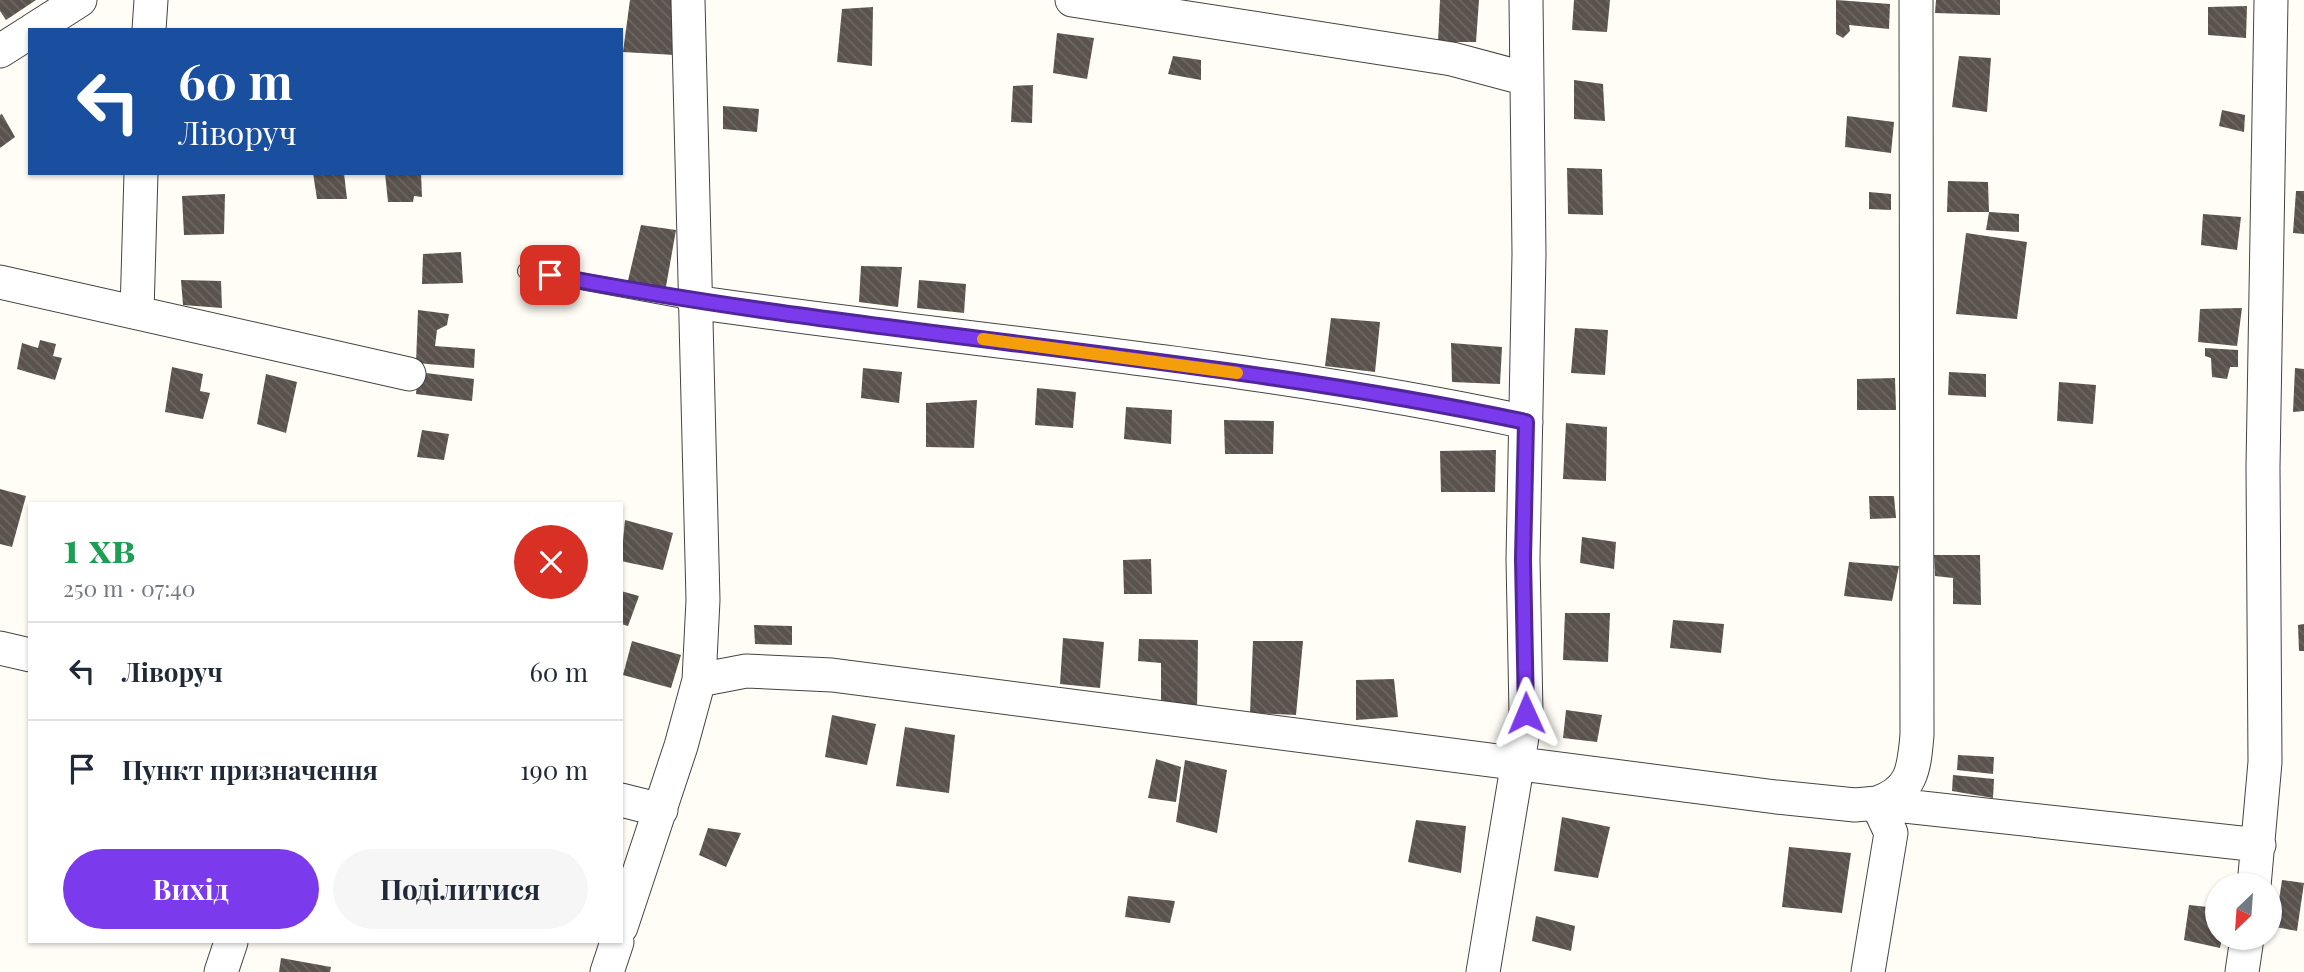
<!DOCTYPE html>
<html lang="uk">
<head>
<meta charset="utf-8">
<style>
  :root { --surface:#fff; --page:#f6f6f7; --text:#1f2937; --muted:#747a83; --line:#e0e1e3; --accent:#7c3aed }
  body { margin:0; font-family:"Playfair Display",serif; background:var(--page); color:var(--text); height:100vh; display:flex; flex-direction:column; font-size:26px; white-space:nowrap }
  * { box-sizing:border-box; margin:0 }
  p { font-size:23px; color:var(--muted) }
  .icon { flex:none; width:38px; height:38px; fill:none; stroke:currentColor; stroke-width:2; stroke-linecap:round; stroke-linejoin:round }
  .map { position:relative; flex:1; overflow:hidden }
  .drawer { position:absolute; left:28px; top:502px; width:595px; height:441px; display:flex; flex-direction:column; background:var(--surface); border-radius:0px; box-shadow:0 2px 5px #0004 }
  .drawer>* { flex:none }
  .guide { position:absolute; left:28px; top:28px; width:595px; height:147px; border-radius:0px; box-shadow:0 2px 5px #0004; background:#1a4fa0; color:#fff; overflow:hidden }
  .needle { width:46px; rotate:205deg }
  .tools { position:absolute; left:2205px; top:873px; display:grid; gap:14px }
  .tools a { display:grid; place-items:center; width:77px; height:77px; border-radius:50%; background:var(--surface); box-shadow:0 2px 5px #0004; font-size:35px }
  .pin { position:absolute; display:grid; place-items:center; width:60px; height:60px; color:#fff; margin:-30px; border-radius:14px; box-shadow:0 4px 10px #0006 }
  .me { position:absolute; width:77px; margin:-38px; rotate:359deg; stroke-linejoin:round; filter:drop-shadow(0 0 5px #0008) }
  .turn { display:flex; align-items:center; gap:24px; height:147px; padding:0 35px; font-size:32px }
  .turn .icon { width:91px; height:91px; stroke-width:2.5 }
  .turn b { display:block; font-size:49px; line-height:60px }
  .round { display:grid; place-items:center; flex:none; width:74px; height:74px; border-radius:37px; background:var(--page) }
  .head { display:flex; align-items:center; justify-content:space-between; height:119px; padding:0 35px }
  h1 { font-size:42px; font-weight:700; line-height:52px; color:#1e9e55 }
  .primary-button { display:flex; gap:14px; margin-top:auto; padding:14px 35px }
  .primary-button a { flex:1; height:80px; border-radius:42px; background:var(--accent); color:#fff; font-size:28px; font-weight:700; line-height:80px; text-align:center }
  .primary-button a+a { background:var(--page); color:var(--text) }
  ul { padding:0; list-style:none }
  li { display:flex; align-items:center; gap:21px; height:98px; padding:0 35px; border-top:2px solid var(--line) }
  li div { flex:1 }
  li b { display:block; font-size:26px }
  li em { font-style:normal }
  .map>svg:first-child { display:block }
</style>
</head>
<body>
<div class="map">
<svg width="2304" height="972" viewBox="0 0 2304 972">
  <defs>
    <pattern id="building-back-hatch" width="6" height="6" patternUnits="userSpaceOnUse" patternTransform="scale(1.75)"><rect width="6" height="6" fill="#5a524d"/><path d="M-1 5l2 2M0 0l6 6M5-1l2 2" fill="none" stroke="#6d6662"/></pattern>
  </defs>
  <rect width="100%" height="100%" fill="#fffdf5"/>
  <path fill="url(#building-back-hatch)" d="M0,0H36L6,20L0,11Z
    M630,0H682L675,55L623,52Z
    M1440,0H1479L1476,42H1438Z
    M1574,0H1610L1607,32L1572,30Z
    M1836,0L1890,4L1889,29L1849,25L1850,31L1843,38L1836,34Z
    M1936,0H2000V15L1935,13Z
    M2247,6L2246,38L2208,35V7Z
    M873,7L872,66L837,62L842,9Z
    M1057,33L1094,38L1087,79L1053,73Z
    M1173,56L1201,60V80L1168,74Z
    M1959,56L1991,58L1987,112L1952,107Z
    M1574,80L1603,84L1605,121L1574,119Z
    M1033,85L1032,123L1011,122L1013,86Z
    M723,106L759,109L757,132L723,129Z
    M2222,110L2245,115L2244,132L2219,126Z
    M2,114L15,137L0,148V115Z
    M1847,116L1894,122L1891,153L1845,147Z
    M1567,168L1602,169L1603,215L1568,214Z
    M313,173H344L347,199H317Z
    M385,173H421L422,197L414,196L413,202H388Z
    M1948,181L1988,182L1989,212H1947Z
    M2296,191H2304V234L2293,233Z
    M1869,192L1891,194V210L1869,209Z
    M225,194L224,234L184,235L182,196Z
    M1989,212L2019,214V232L1986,230Z
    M2203,214L2241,217L2237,250L2201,245Z
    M641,225L676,230L665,292L627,285Z
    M1966,233L2027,242L2017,319L1956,314Z
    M461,252L463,283L422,284L423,254Z
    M861,266L902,267L898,307L859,302Z
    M181,280L221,281L222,308L183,305Z
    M919,280L966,284L964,313L917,308Z
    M2242,308L2237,346L2198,342L2200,309Z
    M418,310L449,314L447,325L437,330L435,346L475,349L474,368L416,363Z
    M1331,318L1380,322L1375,372L1325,366Z
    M1575,328L1608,330L1605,375L1571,373Z
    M40,340L56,344L53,356L62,358L55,380L17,369L22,343L38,348Z
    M1451,343L1502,347L1500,384L1452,382Z
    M2205,348L2238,350V367H2230L2227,379L2212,377L2211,358L2205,356Z
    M172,367L203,374L200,391L210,393L203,419L165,412Z
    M863,368L902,372L899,403L861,398Z
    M2295,368L2304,369V411L2293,412Z
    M418,372L474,379L472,401L416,394Z
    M1949,372L1986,374V397L1948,395Z
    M266,374L297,382L286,433L257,424Z
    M1895,378L1896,410H1857V379Z
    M2059,382L2096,385L2093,424L2057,421Z
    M1037,388L1076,392L1073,428L1035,425Z
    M977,400L974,448L926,447V403Z
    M1126,407L1172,410L1171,444L1124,439Z
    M1224,420L1274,421L1273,454H1225Z
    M1566,423L1607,427L1606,481L1563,479Z
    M422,430L449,434L444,460L417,457Z
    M1496,450L1495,492H1441L1440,451Z
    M0,489L26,496L12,547L0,544Z
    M1869,496H1894L1896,518L1870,519Z
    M625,520L673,533L663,570L621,561Z
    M1582,537L1616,542L1614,569L1580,563Z
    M1934,555H1980L1981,605L1953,604V578L1935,576Z
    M1151,559L1152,594H1124L1123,560Z
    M1849,562L1899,566L1892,601L1844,596Z
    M621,591L639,596L628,626L621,624Z
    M1565,613H1610L1608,662L1563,660Z
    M1673,620L1724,624L1721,653L1670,648Z
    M2304,624V651H2299L2298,625Z
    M754,625L792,626V645L755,644Z
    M1063,638L1104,642L1100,688L1060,684Z
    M1139,639L1198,640L1197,712L1161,711V663L1138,661Z
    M632,641L681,655L671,688L623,675Z
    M1253,641H1303L1296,715L1250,713Z
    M1394,679L1398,717L1356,720V680Z
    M1566,710L1602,715L1597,742L1563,738Z
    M832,715L876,724L867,765L825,757Z
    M905,727L955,735L949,793L896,786Z
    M1958,755L1994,757L1993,774L1957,770Z
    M1156,759L1181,767L1176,802L1148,798Z
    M1185,760L1227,770L1217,833L1176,822Z
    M1953,775L1994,779L1993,798L1952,791Z
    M1562,817L1610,827L1598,878L1554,871Z
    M1416,820L1466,826L1461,873L1408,862Z
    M708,828L741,833L726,867L699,855Z
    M1789,847L1851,853L1842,913L1782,907Z
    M2282,880L2304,883L2297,931L2275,927Z
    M1128,896L1175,901L1170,923L1125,917Z
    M2189,905L2217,908V938H2222L2220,948L2184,940Z
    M1536,916L1575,926L1571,951L1532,941Z
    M281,958L331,967L330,972H279Z"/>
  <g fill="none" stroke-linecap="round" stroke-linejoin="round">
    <defs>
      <path id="lane" d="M526,271L694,302"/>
      <path id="street" d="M1072,0L1452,59L1527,79
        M33,30L80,0
        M149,30L151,0
        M0,51L30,32
        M0,282L409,374
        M694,302C971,342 1251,363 1526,422
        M137,312L141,173
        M0,648L30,655
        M699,680L746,671L832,675L1776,797L1855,805L1877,803L2259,845
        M621,800L661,810
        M1877,803C1912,791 1914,770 1917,735L1916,0
        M2254,886L2265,762L2263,467L2271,0
        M621,927L681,746L699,680L703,600L688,0
        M221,972L231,942
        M607,972L617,942
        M1483,972L1526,713L1523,559L1529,254L1526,0
        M1868,972L1891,833L1877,803
        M2242,972L2247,938"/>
    </defs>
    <use href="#lane" stroke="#444" stroke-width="18"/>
    <use href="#street" stroke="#444" stroke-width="35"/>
    <use href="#lane" stroke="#fff" stroke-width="16"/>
    <use href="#street" stroke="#fff" stroke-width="33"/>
  </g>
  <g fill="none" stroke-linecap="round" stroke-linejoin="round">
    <defs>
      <path id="route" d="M550,275C873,337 1203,354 1526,422L1523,559L1526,713"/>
    </defs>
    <use href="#route" stroke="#51269a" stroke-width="18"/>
    <use href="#route" stroke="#7c3aed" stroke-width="12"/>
    <path stroke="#f59e0b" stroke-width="12" d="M983,339L1237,373"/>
  </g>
</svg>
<div class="tools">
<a><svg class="needle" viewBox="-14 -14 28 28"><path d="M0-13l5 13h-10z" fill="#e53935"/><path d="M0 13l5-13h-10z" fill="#747a83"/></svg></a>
</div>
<div class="pin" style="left:550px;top:275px;background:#d93025"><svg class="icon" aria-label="arrive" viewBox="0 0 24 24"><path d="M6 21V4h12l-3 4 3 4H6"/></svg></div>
<svg class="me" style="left:1526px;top:713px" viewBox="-20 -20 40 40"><path d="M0-17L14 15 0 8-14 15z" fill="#7c3aed" stroke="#fff" stroke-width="4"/></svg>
<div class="guide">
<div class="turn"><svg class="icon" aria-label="left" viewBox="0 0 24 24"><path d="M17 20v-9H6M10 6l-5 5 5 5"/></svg><div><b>60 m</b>Ліворуч</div></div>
</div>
<section class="drawer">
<div class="head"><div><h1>1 хв</h1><p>250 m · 07:40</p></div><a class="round" style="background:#d93025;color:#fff"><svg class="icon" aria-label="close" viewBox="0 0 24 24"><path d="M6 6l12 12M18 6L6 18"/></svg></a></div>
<ul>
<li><svg class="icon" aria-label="left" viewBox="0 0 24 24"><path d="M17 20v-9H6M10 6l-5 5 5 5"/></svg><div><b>Ліворуч</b></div><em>60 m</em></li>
<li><svg class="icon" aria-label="arrive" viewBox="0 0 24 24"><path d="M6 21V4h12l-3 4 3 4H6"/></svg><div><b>Пункт призначення</b></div><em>190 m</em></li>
</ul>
<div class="primary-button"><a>Вихід</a><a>Поділитися</a></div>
</section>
</div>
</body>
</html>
